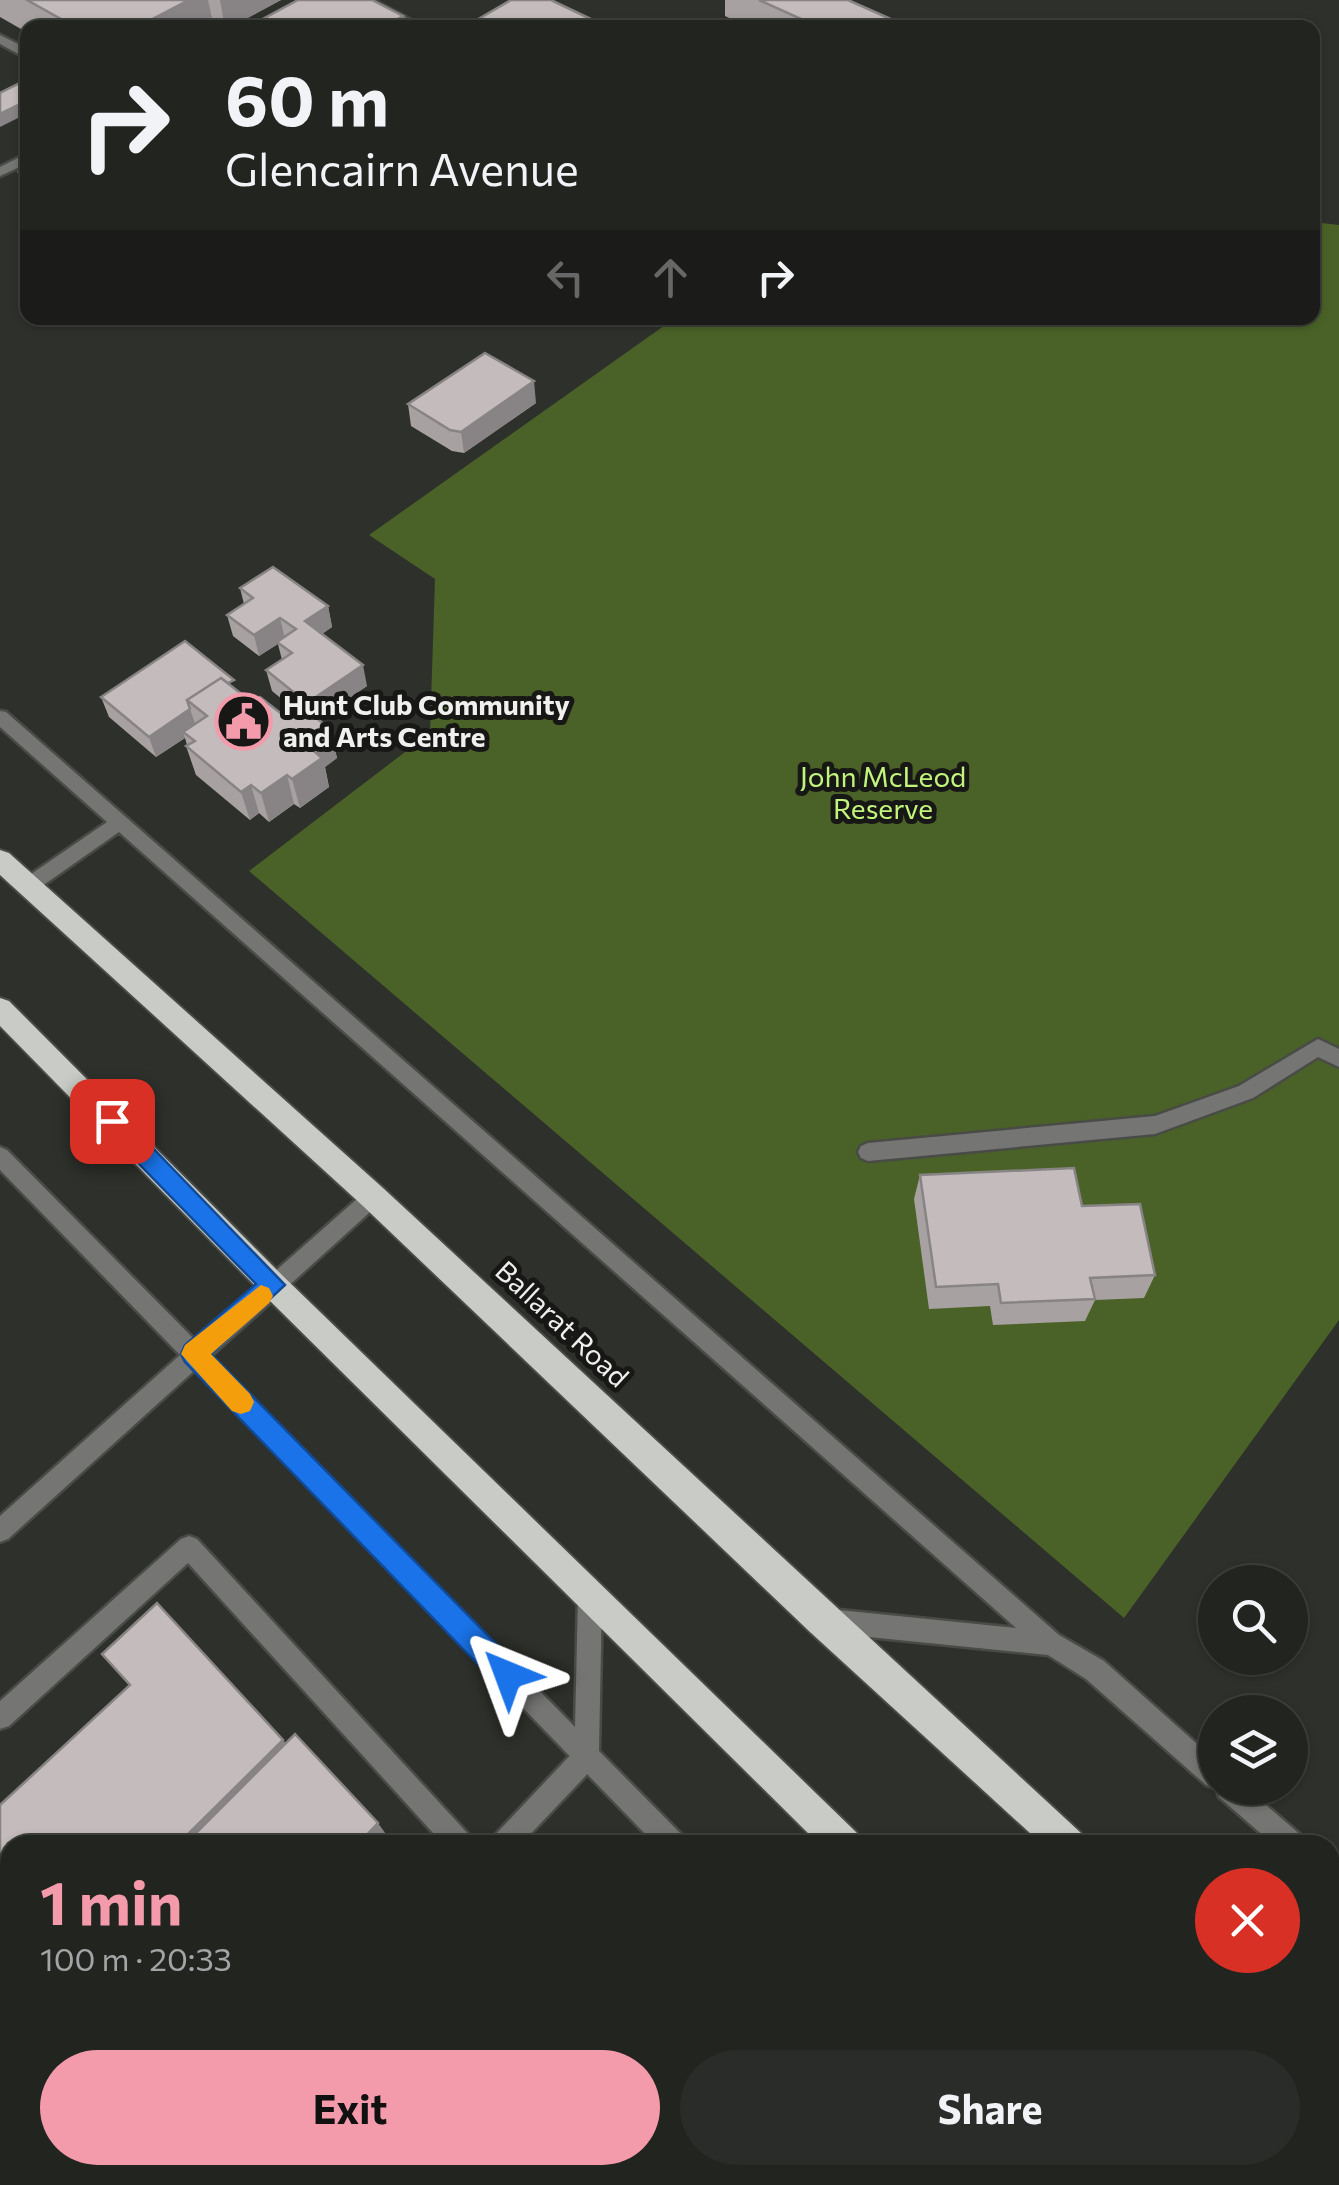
<!DOCTYPE html>
<html lang="en">
<head>
<meta charset="utf-8">
<style>
  :root { --surface:#222420; --page:#2a2c29; --text:#f1f3f6; --muted:#a2a4a5; --line:#3f413e; --accent:#f39aab }
  body { margin:0; font-family:Commissioner,sans-serif; background:var(--page); color:var(--text); height:100vh; display:flex; flex-direction:column; font-size:38px; white-space:nowrap }
  * { box-sizing:border-box; margin:0 }
  p { font-size:32px; color:var(--muted) }
  .icon { flex:none; width:55px; height:55px; fill:none; stroke:currentColor; stroke-width:2; stroke-linecap:round; stroke-linejoin:round }
  .map { position:relative; flex:1; overflow:hidden }
  .drawer { position:absolute; left:0px; top:1835px; width:1340px; height:350px; display:flex; flex-direction:column; background:var(--surface); border-radius:30px 30px 0 0; box-shadow:0 2px 8px #0004,0 0 0 2px var(--line) }
  .drawer>* { flex:none }
  .hud { position:absolute; left:20px; top:20px; width:1300px; height:305px; border-radius:20px; box-shadow:0 2px 8px #0004,0 0 0 2px var(--line); background:#222420; color:var(--text); overflow:hidden }
  .controls { position:absolute; left:1198px; top:1565px; display:grid; gap:20px }
  .controls a { display:grid; place-items:center; width:110px; height:110px; border-radius:50%; background:var(--surface); box-shadow:0 2px 8px #0004,0 0 0 2px var(--line); font-size:50px }
  .pin { position:absolute; display:grid; place-items:center; width:85px; height:85px; color:#fff; margin:-42px; border-radius:20px; box-shadow:0 5px 15px #0006 }
  .me { position:absolute; width:110px; margin:-55px; rotate:316deg; stroke-linejoin:round; filter:drop-shadow(0 0 8px #0008) }
  .turn { display:flex; align-items:center; gap:35px; height:210px; padding:0 40px; font-size:45px }
  .turn .icon { width:130px; height:130px; stroke-width:2.5 }
  .turn b { display:block; font-size:70px; line-height:85px }
  .lanes { display:flex; align-items:center; height:95px; padding:0 40px; background:#0003; justify-content:center; gap:50px; direction:ltr }
  .lanes .off { opacity:.35 }
  .round { display:grid; place-items:center; flex:none; width:105px; height:105px; border-radius:52px; background:var(--page) }
  .head { display:flex; align-items:center; justify-content:space-between; height:170px; padding:0 40px }
  h1 { font-size:60px; font-weight:700; line-height:75px; color:var(--accent) }
  .action { display:flex; gap:20px; margin-top:auto; padding:20px 40px }
  .action a { flex:1; height:115px; border-radius:60px; background:var(--accent); color:#111; font-size:40px; font-weight:700; line-height:115px; text-align:center }
  .action a+a { background:var(--page); color:var(--text) }
  .map>svg:first-child { display:block }
</style>
</head>
<body>
<div class="map">
<svg width="1339" height="2185" viewBox="0 0 1339 2185">
  <rect width="100%" height="100%" fill="#2e302b"/>
  <path fill="#4a6227" d="M1313,222L1339,225V1320L1124,1618L249,871L430,733L435,579L369,535L675,318H1312Z"/>
  <g fill="none" stroke-linecap="round" stroke-linejoin="round">
    <defs>
      <path id="service" d="M357,0H373L426,28H409Z
        M0,35L28,49V59L0,44Z
        M28,153V163L0,176V167Z
        M0,711L6,712L1059,1635L1104,1661L1215,1760V1788H1246L1302,1836L1306,1845H1274L1219,1797L1216,1788L1206,1785L1086,1679L1048,1655L829,1633L821,1629L817,1621L821,1613L829,1609L1016,1628L119,832L35,891H21L19,886L21,881L107,822L0,727Z
        M1318,1039L1339,1049V1067L1318,1057L1253,1098L1155,1134L868,1161L861,1158L858,1152L861,1146L868,1143L1155,1116L1239,1086Z
        M189,1536L197,1539L470,1836L474,1845H444L188,1563L9,1726L0,1729V1701L181,1539Z
        M587,1744L596,1747L599,1756L596,1765L520,1845H490L494,1836L578,1747Z
        M1330,1865L1339,1869V1899L1330,1895Z
        M695,2175H727L731,2185H699Z
        M862,2175H894L890,2185H858Z"/>
      <path id="minor" d="M0,1147L7,1150L196,1341L366,1191L373,1188L380,1191L383,1197L380,1203L211,1356L575,1727L578,1596L582,1588L590,1584L598,1588L602,1596L599,1751L683,1836L687,1845H656L195,1370L8,1539L0,1542V1516L180,1355L0,1170Z
        M981,2175H1015L1019,2185H985Z"/>
      <path id="trunk" d="M0,850L9,853L383,1188L1081,1833L1086,1845H1043L810,1632L363,1206L0,875Z
        M0,998L9,1001L283,1276L857,1833L862,1845H820L263,1294L0,1026Z
        M1330,2063L1339,2067V2109L1330,2105Z
        M1163,2175H1207L1211,2185H1167Z"/>
    </defs>
    <use href="#service" stroke="#494b46" stroke-width="5"/>
    <use href="#minor" stroke="#494b46" stroke-width="5"/>
    <use href="#trunk" stroke="#494b46" stroke-width="4"/>
    <use href="#service" fill="#757674" fill-rule="evenodd"/>
    <use href="#minor" fill="#757674" fill-rule="evenodd"/>
    <use href="#trunk" fill="#c9cbc6" fill-rule="evenodd"/>
  </g>
  <path fill="#a8a1a2" d="M0,0H281L229,28H222L213,23L204,28H28V33L0,17Z
    M725,0H848L911,28H750L725,16Z
    M28,167V195L19,172Z
    M536,403L464,453L452,451L411,426L408,404Z
    M240,588L328,606L332,627L322,634L367,686L318,719L330,729L337,758L325,767L329,787L300,808L294,804L269,822L259,813L250,820L196,775L186,746L187,745L185,738L156,757L109,717L101,697L237,690L253,703L288,719L298,712L272,691L266,670L282,660L278,644L259,656L233,636L227,615L244,604Z
    M920,1175L1082,1206L1155,1275L1144,1298L1095,1300L1085,1321L993,1325L990,1306L929,1309L914,1199Z"/>
  <path fill="#888384" d="M183,0H208L213,23L204,28H135Z
    M220,0H281L229,28H225Z
    M403,16L405,28H382Z
    M28,100V113L0,127V114Z
    M534,381L536,403L464,453L461,432Z
    M328,606L332,627L310,642L305,621Z
    M280,618L285,639L259,656L254,635Z
    M363,665L367,686L312,723L307,703Z
    M190,709L197,729L183,732L185,738L156,757L149,737Z
    M330,729L337,758L325,767L329,787L300,808L292,779L307,745Z
    M287,775L294,804L269,822L261,793Z
    M251,785L259,813L250,820L241,792Z
    M283,1740L294,1753L201,1845H177Z
    M378,1823L388,1837L380,1845H357Z
    M0,1972L10,1985V2010L0,1997Z
    M135,2175H155L162,2185H142Z
    M201,2175H220L216,2179L198,2178Z"/>
  <path fill="#c3bbbc" stroke="#888384" stroke-width="2.5" d="M27,0H189L135,28H77Z
    M298,0H372L403,16L382,28H246Z
    M511,0H551L595,21L584,28H463Z
    M759,0H848L911,28H821Z
    M18,84L28,90V100L0,114V93Z
    M28,167V177L19,172Z
    M485,353L534,381L461,432L450,430L408,404Z
    M273,567L328,606L305,621L363,665L307,703L266,670L292,653L277,642L296,629L280,618L254,635L227,615L253,598L240,588Z
    M185,641L234,680L228,683L221,678L187,700L190,709L149,737L101,697Z
    M221,678L253,703L260,697L288,719L304,708L330,729L307,745L322,758L292,779L287,775L261,793L251,785L241,792L186,746L195,741L183,732L207,716L187,700Z
    M1074,1168L1082,1206L1140,1204L1155,1275L1090,1278L1095,1299L1001,1303L998,1284L936,1287L920,1175Z
    M157,1603L283,1740L177,1845H10V1940L0,1927V1805L130,1685L102,1654Z
    M295,1734L378,1823L357,1845H184Z
    M0,1997L10,2010V2175H135L142,2185H0Z"/>
  <path fill="#1a73e8" stroke="#114b97" stroke-width="2.5" d="M112,1111L120,1114L285,1285L211,1354L518,1666L522,1675L518,1685L508,1689L498,1685L185,1362L181,1354L185,1345L256,1284L104,1128V1114Z"/>
  <path fill="#f59e0b" d="M261,1285L269,1288L273,1296L269,1303L211,1354L250,1394L254,1402L250,1411L241,1414L232,1411L181,1354L185,1345Z"/>
  <defs>
    <symbol id="civic-ring" viewBox="-11 -11 22 22"><circle r="9.5" fill="#171815" stroke="#f39aab" stroke-width="1.5"/><path d="M-.6-6.5H3V-4.5H.6V-3L4-1V1h2V6H-6V1h2V-1L-.6-3ZM-1.2 2.5V6h2.4V2.5Z" fill="#f39aab"/></symbol>
  </defs>
  <g fill-rule="evenodd">
    <use href="#civic-ring" x="212" y="690" width="63" height="63"/>
  </g>
  <g text-anchor="middle" stroke-width="10" stroke-linejoin="round" paint-order="stroke">
    <g font-size="28" font-weight="bold" fill="#f0f1ee" stroke="#171815" text-anchor="start">
      <text x="283" y="715">Hunt Club Community<tspan x="283" dy="32">and Arts Centre</tspan></text>
    </g>
    <g font-size="28" fill="#c2f37c" stroke="#171815">
      <text x="883" y="787">John McLeod<tspan x="883" dy="32">Reserve</tspan></text>
    </g>
    <g font-size="28" fill="#f0f1ee" stroke="#171815">
      <text transform="translate(562 1324) rotate(43)" y="10">Ballarat Road</text>
    </g>
  </g>
</svg>
<div class="controls">
<a><svg class="icon" aria-label="search" viewBox="0 0 24 24"><circle cx="10" cy="10" r="6"/><path d="M15 15l6 6"/></svg></a>
<a><svg class="icon" aria-label="layers" viewBox="0 0 24 24"><path d="M12 4l9 5-9 5-9-5zM3 14l9 5 9-5"/></svg></a>
</div>
<div class="pin" style="left:112px;top:1121px;background:#d93025"><svg class="icon" aria-label="arrive" viewBox="0 0 24 24"><path d="M6 21V4h12l-3 4 3 4H6"/></svg></div>
<svg class="me" style="left:508px;top:1675px" viewBox="-20 -20 40 40"><path d="M0-17L14 15 0 8-14 15z" fill="#1a73e8" stroke="#fff" stroke-width="4"/></svg>
<div class="hud">
<div class="turn"><svg class="icon" aria-label="right" viewBox="0 0 24 24"><path d="M7 20v-9h11M14 6l5 5-5 5"/></svg><div><b>60 m</b>Glencairn Avenue</div></div>
<div class="lanes"><svg class="icon off" aria-label="left" viewBox="0 0 24 24"><path d="M17 20v-9H6M10 6l-5 5 5 5"/></svg><svg class="icon off" aria-label="ahead" viewBox="0 0 24 24"><path d="M12 20V5M6 11l6-6 6 6"/></svg><svg class="icon" aria-label="right" viewBox="0 0 24 24"><path d="M7 20v-9h11M14 6l5 5-5 5"/></svg></div>
</div>
<section class="drawer">
<div class="head"><div><h1>1 min</h1><p>100 m · 20:33</p></div><a class="round" style="background:#d93025;color:#fff"><svg class="icon" aria-label="close" viewBox="0 0 24 24"><path d="M6 6l12 12M18 6L6 18"/></svg></a></div>
<div class="action"><a>Exit</a><a>Share</a></div>
</section>
</div>
</body>
</html>
